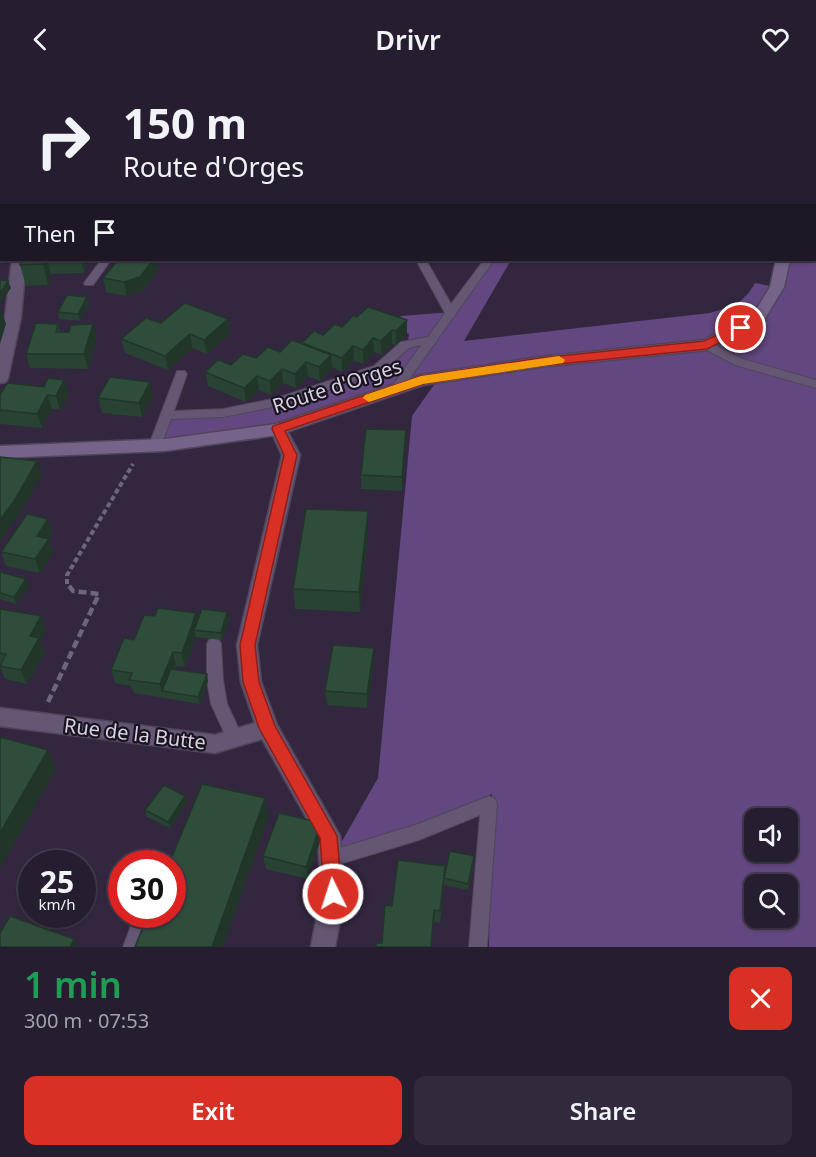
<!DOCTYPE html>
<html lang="en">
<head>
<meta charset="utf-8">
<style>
  :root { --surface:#261d30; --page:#322a3c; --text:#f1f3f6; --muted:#a4a2ab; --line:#423b4c; --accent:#d93025 }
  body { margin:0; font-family:"Noto Sans",sans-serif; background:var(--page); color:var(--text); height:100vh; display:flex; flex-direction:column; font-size:22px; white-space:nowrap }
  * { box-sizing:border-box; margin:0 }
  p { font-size:20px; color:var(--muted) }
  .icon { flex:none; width:33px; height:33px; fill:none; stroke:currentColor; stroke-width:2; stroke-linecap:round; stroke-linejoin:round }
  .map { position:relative; height:869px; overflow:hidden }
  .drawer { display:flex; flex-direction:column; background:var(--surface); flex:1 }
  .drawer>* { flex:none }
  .hud { position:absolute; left:0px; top:0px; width:816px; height:183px; box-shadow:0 2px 4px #0004,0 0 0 2px var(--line); background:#261d30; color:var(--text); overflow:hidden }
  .buttons { position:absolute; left:744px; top:730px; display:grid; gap:12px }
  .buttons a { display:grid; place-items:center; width:54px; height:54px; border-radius:12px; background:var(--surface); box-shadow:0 2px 4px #0004,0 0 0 2px var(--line); font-size:30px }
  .speed { position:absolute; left:18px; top:772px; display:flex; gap:12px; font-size:30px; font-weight:700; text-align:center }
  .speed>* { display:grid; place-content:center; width:78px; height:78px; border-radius:50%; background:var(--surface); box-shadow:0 2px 4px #0004,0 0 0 2px var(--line); line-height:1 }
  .speed small { font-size:15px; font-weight:400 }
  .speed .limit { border:9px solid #d22; background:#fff; color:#111 }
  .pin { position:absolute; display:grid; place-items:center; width:51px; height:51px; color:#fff; margin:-26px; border:3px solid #fff; border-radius:50%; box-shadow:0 2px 6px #0007 }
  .me { position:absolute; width:66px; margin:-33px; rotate:356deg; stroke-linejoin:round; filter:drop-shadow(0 0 4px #0008) }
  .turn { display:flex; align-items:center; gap:21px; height:126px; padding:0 24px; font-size:27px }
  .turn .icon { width:78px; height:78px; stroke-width:2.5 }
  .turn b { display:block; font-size:42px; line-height:51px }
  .then { display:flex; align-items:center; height:57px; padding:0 24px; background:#0003; gap:12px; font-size:22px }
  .round { display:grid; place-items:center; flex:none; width:63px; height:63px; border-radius:12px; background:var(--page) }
  .headline { display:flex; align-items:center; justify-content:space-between; height:102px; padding:0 24px }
  h1 { font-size:36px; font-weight:600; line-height:45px; color:#1e9e55 }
  .cta { display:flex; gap:12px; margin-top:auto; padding:12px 24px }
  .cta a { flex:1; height:69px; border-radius:12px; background:var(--accent); color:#fff; font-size:24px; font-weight:600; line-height:69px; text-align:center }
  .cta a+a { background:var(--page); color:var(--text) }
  header { display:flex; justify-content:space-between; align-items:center; height:78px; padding:0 24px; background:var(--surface); font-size:27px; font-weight:600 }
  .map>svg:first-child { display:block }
</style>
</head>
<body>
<header><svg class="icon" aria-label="back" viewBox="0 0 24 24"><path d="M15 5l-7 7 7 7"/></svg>Drivr<svg class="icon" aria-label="heart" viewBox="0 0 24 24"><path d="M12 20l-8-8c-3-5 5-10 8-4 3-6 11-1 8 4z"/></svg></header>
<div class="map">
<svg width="816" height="869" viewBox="0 0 816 869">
  <rect width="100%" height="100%" fill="#332740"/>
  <path fill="#634780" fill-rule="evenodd" d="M0,0H661L2,2L0,118Z
    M816,111V304L739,283L710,267L760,242L779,210L784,182H814Z
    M491,182H511L464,263L710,235C733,228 743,226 755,205L775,209L756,241L706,266L420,300L275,348L158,365L169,339L224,337L380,294L407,269L409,256L392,249L401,238L452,234Z
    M706,268L816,307V869H489L492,716L417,747L337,772L378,700L412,338L438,301ZM754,741H788V774H754ZM754,807H788V840H754Z"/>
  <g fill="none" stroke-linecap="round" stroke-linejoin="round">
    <defs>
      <path id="lane" d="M101,182H111L93,207H85L84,205Z
        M416,182H426L451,226L484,182H494L400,314L396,315L390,311L421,267L409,270L382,294L283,327L223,339L171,341L160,370H150L149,367L177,293H185L187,296L174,333L223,331L277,320L374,288L401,264L428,259L445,235Z
        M707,263L743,281L816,302V310L735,287L703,270L701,267L703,264Z
        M214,560L219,562L221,566L223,602L227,626L243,660L241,665L235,667L229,665L211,626L207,602V566L209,562Z
        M489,718L495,721L497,726L487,869H469L480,737L419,762L330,789L324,787L321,781L324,775L330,773L418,746Z
        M135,837H151L152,840L141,869H123Z"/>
      <path id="street" d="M220,0H233L219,2Z
        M12,182H26L21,239L8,300L6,304L0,305V264L5,239Z
        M278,345L284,347L300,377L257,567L261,604L277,647L340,758L345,816L335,869H311L321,816L318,760L262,661L215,675L0,648V630L215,657L255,645L241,604L237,567L282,377L270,351L272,347Z"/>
      <path id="secondary" d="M814,105H816L814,115Z
        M776,182H790L784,209L763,244L707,272L540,289L423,307L278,357L165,373L0,380V368L165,361L276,346L421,297L540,279L704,262L752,238L770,209Z"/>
    </defs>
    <use href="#lane" stroke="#50455a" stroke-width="2"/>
    <use href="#street" stroke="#50455a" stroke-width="3"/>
    <use href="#secondary" stroke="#50455a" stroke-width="3"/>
    <path stroke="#70667b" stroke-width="4" stroke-dasharray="5 3" stroke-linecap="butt" d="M67,506V497L133,386"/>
    <path stroke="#70667b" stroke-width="4.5" stroke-dasharray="8 4" stroke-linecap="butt" d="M48,624L99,516L73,513L67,505"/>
    <use href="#lane" fill="#645773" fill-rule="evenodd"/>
    <use href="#street" fill="#645773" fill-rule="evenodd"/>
    <use href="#secondary" fill="#75638a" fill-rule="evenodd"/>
    <defs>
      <path id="rail" d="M111,2L116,0"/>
    </defs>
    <use href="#rail" stroke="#b9b1c2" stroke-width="4.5"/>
    <use href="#rail" stroke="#18131e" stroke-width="3" stroke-dasharray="10" stroke-linecap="butt"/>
  </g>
  <path fill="#284233" d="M21,182H88L84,195L51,196L48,207L26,208L20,187Z
    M118,182H156L158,192L143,213L127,218L106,214L103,200Z
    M87,219L89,226L80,243L59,241L58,234Z
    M353,238L407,256L396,267L392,266L382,277L374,274L363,286L354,282L342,294L332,289V291L320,303L308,298L296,310L283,305L271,317L259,312L246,324L208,308L205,294L280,274L303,266L302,265L342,249Z
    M228,241L230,255L207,276L192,270L168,292L125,275L121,261L161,245Z
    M58,246L60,254H69L93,246L96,260L88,291L30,290L26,276Z
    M64,302L69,316L60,332L52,331L42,350L0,346V317L44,309Z
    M153,318L142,339L102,335L98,320Z
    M406,366L402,413L361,411V397Z
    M368,433V454L360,534L295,531L293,511Z
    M53,455L49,461L53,475L40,495L6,488L1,474Z
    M0,494L29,508L16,526L0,521Z
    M0,531L46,552L40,563L45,574L27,606L5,601L0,589Z
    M196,535L198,542L229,541L222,562L196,559L185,589L176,588L175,591L208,603L200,626L134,615L131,608L115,605L111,592L134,562L155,538Z
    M374,570V584L367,630L327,627L325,613Z
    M187,724L170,750L147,739L145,732Z
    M321,745L322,757L308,801L266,791L263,778Z
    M474,784L468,812L444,807V804L440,845L434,844L392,828Z"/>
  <path fill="#213629" d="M2,131V150L0,151V133Z
    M44,182H47L51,196L48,207L43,186Z
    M81,182H88L84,195Z
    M153,182H156L158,192L143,213L127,218L124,204Z
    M8,203L11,210L0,225V215Z
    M87,219L89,226L80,243L78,236Z
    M0,229L6,246L0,266Z
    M228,241L230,255L207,276L204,262Z
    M407,242V256L396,267V253Z
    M93,246L96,260L88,291L84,276Z
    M392,252V266L382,277L381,263Z
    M190,256L192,270L168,292L165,278Z
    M373,260L374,274L363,286V272Z
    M353,268L354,282L342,294V280Z
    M331,277L332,291L320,303L319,289Z
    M306,284L308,298L296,310L295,296Z
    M282,291L283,305L271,317L270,303Z
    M257,298L259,312L246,324L244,310Z
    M64,302L69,316L60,332L56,318Z
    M150,304L153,318L142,339L139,325Z
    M47,317L52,331L42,350L37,336Z
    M406,352V366L402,413V399Z
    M37,383L42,397L19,437L0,463V442Z
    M368,433V454L360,534L359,514Z
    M48,441L53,455L49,461L53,475L40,495L35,481L37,458Z
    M26,501L29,508L16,526L14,519Z
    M227,534L229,541L222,562L221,555Z
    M196,535L199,549L194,552L196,559L185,589L182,575Z
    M41,538L46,552L40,563L45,574L27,606L21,592L30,558Z
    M374,570V584L367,630V616Z
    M173,574L176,588L166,614L162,613L160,606Z
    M207,596L208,603L200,626L198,619Z
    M48,672L56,691L0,790V755Z
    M185,718L187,724L170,750L168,744Z
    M265,720L269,738L223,869H212Z
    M321,745L322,757L308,801L306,789Z
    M74,861L78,869H70Z"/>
  <path fill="#2f4d3b" stroke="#213629" stroke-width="1.5" d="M0,117H2V131L0,133Z
    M21,182H44L43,186L20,187Z
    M118,182H153L140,199L124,204L103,200Z
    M0,202L8,203L0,215Z
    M67,217L87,219L78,236L58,234Z
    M185,225L228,241L204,262L190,256L165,278L121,261L146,240L161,245Z
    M368,229L407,242L396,253L392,252L381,263L373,260L363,272L353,268L342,280L302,265L314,253L323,257L335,246L342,249L353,238L357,239Z
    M36,245L58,246L56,254H69L71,247L93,246L84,276H26Z
    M292,262L331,277L319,289L306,284L295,296L282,291L270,303L257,298L244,310L205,294L218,282L231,287L243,276L256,280L268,269L280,274Z
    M110,299L150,304L139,325L98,320Z
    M48,300L64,302L56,318L47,317L37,336L0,332V317L7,305L44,309Z
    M366,351L406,352L402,399L361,397Z
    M0,379L37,383L14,423L0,442Z
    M306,431L368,433L359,514L293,511Z
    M27,436L48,441L37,458L49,461L35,481L1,474Z
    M0,494L26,501L14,519L0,515Z
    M158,530L196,535L182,575L173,574L160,606L129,602L132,595L111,592L124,560L134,562L144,537L155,538Z
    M0,531L41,538L30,558L39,560L21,592L0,588L6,576L0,575Z
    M202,531L227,534L221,555L194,552Z
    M333,567L374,570L367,616L325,613Z
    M171,591L207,596L198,619L162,613Z
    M0,659L48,672L0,755Z
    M202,706L265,720L212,869H135L148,837H172V786H169Z
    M164,707L185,718L168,744L145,732Z
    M279,735L321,745L306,789L263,778Z
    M450,773L474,778L468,806L444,800Z
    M398,782L445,788L440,833L434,832L431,869H376V865H382L385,827L392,828Z
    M10,838L74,861L70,869H0V855Z"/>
  <path fill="#d93025" stroke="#8d1f18" stroke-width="1.5" d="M741,246L746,250L745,252L707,271L540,288L423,306L285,353L297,377L255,567L259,604L275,648L337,758L342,816L339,822L333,824L327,822L324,816L320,760L259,650L243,604L240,567L284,377L272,351L273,348L421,298L540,280L704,263Z"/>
  <path fill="#f59e0b" d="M559,278L565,282L563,285L423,306L369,324L363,320L365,317L421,298Z"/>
  <g text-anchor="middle" stroke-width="4.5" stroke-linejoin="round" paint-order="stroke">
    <g font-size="20" fill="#d7d0e0" stroke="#18131e">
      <text transform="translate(337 308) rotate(-18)" y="7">Route d'Orges</text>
      <text transform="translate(135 656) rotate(7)" y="7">Rue de la Butte</text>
    </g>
  </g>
</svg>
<div class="buttons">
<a><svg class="icon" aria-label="sound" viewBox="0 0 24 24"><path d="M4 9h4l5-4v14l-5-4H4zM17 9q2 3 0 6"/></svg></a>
<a><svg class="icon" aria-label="search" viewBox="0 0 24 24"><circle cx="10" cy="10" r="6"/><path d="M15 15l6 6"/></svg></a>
</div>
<div class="speed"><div>25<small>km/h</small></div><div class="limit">30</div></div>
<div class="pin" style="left:741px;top:250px;background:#d93025"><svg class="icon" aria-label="arrive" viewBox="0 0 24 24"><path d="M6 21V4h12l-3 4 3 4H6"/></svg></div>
<svg class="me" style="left:333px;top:816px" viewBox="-20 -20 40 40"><circle r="17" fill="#d93025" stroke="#fff" stroke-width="3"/><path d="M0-11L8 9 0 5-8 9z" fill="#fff"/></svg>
<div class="hud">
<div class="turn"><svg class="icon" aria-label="right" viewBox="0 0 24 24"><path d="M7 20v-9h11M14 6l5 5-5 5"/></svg><div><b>150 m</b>Route d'Orges</div></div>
<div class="then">Then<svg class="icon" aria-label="arrive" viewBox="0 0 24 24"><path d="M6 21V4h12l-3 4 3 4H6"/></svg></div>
</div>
</div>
<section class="drawer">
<div class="headline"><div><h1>1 min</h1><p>300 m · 07:53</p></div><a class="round" style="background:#d93025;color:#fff"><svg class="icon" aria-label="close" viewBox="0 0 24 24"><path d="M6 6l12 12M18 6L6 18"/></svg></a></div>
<div class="cta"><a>Exit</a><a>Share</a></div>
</section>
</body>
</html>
